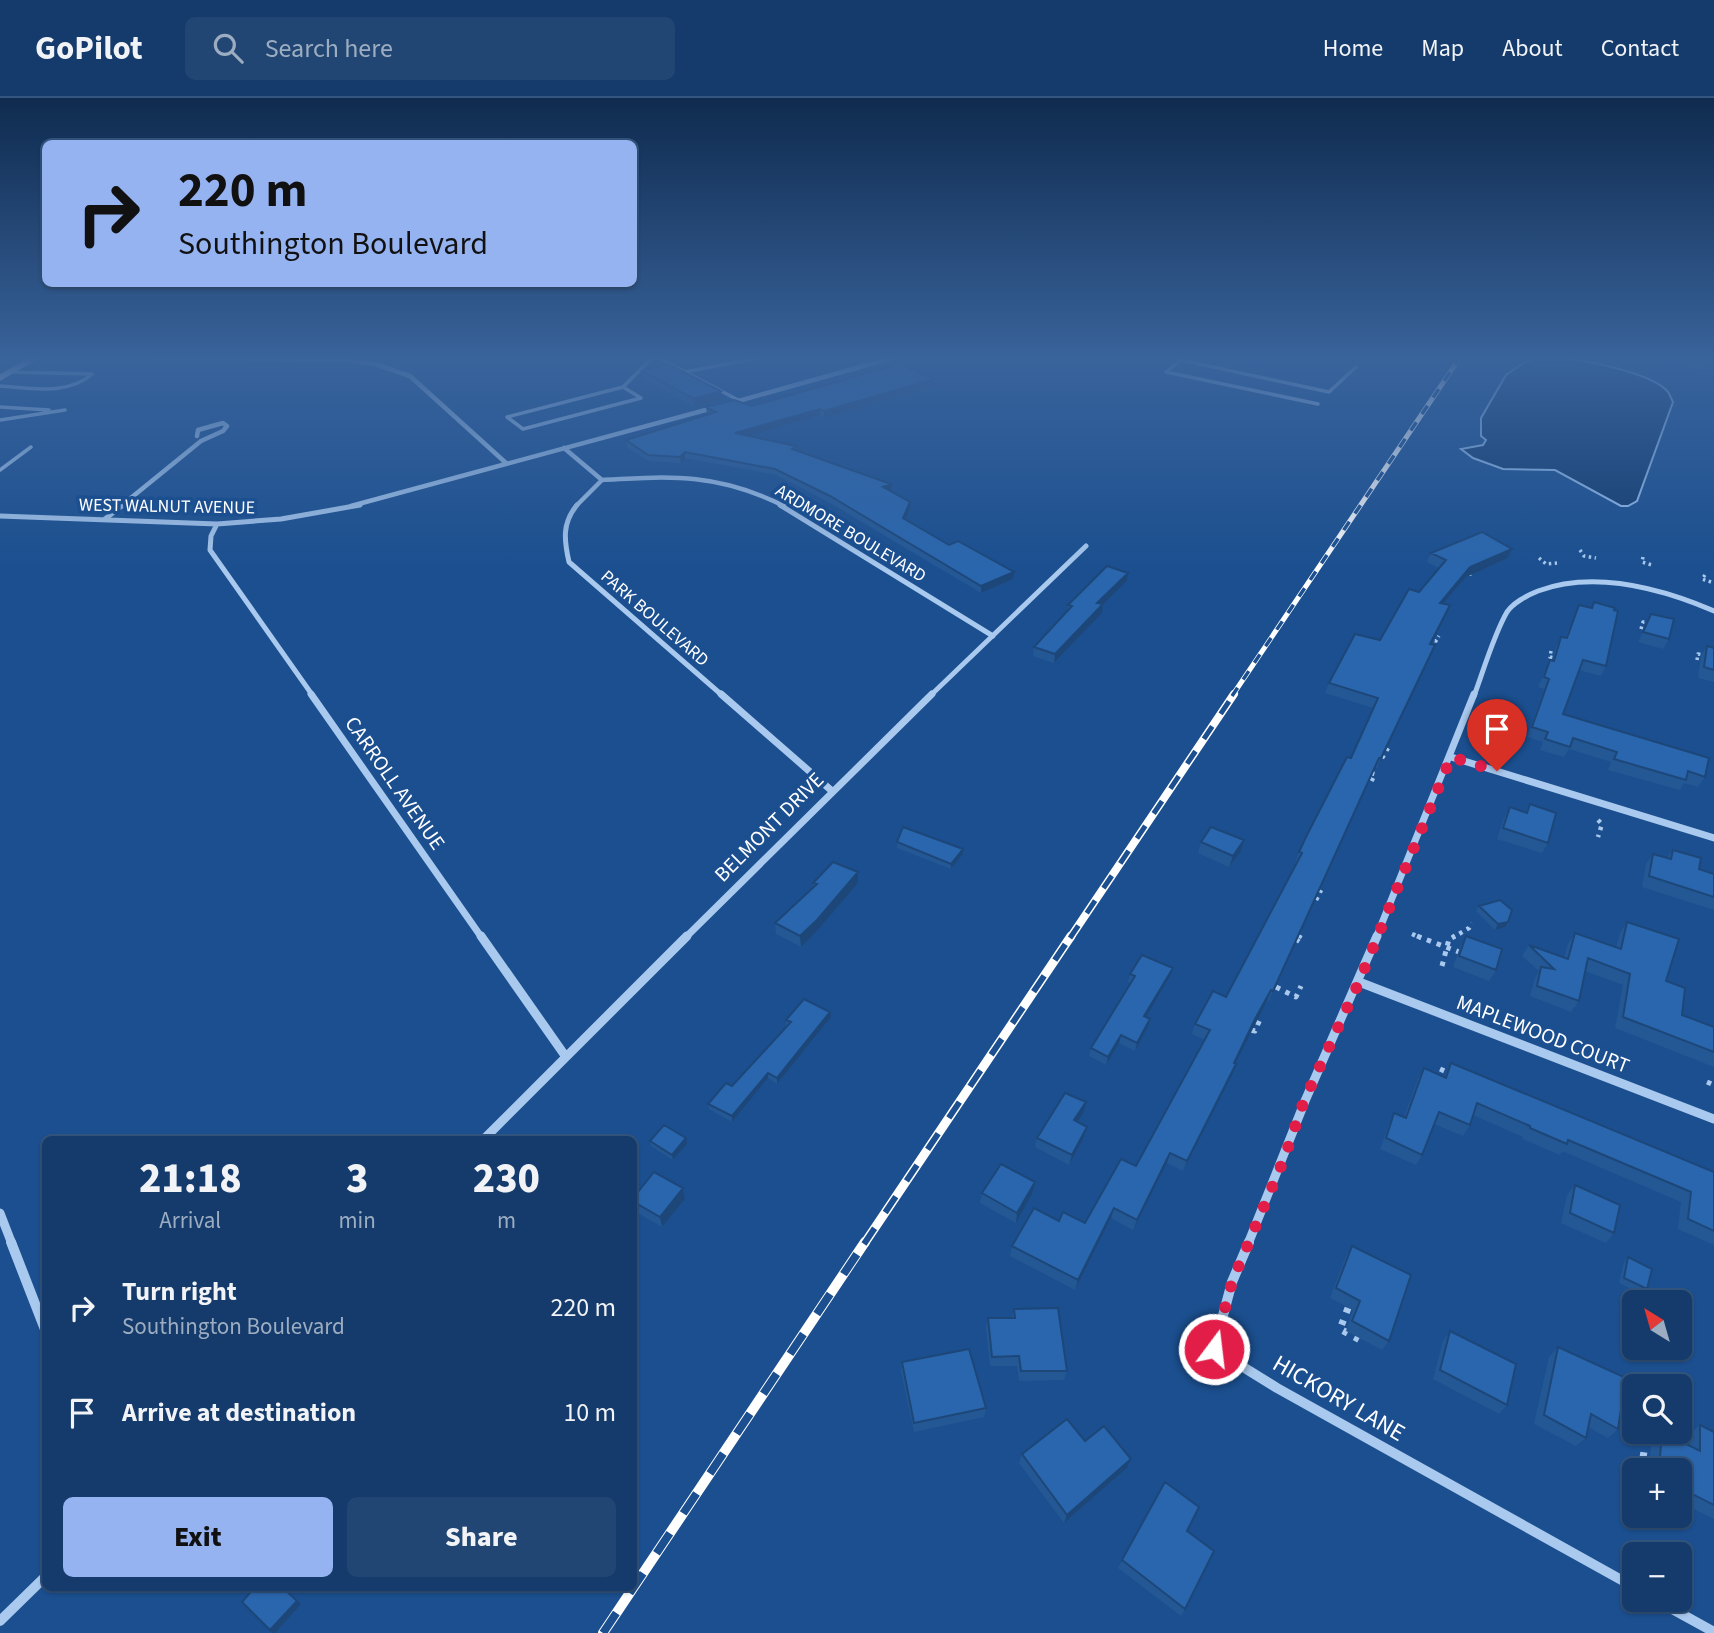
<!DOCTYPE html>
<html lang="en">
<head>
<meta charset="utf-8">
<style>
  :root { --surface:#143b6b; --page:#214673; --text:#f1f3f6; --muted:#9dadc1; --line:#33557e; --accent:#95b2f1 }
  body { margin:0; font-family:"Source Sans 3",sans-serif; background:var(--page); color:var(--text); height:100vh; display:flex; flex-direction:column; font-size:26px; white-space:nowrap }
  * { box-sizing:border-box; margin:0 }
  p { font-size:23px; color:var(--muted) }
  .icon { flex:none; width:38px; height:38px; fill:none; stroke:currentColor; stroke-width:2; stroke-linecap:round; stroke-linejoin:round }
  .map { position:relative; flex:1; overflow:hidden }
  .details { position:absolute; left:42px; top:1038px; width:595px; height:455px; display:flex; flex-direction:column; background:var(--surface); border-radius:10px; box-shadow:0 2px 5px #0004,0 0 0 2px var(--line) }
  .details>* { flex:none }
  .hud { position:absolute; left:42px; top:42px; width:595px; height:147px; border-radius:10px; box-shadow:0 2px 5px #0004,0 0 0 2px var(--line); background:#95b2f1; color:#111; overflow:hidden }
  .needle { width:46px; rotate:323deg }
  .controls { position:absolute; left:1622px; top:1192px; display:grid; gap:14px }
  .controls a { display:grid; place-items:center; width:70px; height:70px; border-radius:10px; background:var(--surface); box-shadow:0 2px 5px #0004,0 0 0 2px var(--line); font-size:35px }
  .pin { position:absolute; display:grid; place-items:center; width:60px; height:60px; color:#fff; margin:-72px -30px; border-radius:50% 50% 50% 0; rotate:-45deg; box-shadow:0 0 7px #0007 }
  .pin .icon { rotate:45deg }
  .me { position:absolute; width:77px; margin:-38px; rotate:15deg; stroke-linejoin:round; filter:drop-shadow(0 0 5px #0008) }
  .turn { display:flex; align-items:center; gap:24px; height:147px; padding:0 21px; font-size:32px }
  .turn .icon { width:91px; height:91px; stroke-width:2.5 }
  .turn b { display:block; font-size:49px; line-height:60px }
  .eta { display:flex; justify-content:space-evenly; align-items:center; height:119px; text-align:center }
  .eta b { font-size:42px; font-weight:800; line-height:49px }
  .action { display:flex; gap:14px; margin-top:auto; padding:14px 21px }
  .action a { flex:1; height:80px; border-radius:10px; background:var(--accent); color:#111; font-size:28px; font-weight:800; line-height:80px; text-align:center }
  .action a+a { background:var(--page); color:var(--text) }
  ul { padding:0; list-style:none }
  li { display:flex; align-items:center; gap:21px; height:105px; padding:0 21px }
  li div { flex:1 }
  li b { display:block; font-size:26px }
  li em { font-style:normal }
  header { display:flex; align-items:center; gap:42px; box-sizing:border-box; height:98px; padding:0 35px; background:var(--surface); border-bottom:2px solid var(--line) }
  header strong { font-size:33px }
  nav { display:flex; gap:38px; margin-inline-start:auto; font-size:24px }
  .search { width:490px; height:63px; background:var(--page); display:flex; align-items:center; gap:18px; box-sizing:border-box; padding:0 24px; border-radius:10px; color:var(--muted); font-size:26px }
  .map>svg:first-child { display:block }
</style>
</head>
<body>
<header>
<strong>GoPilot</strong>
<div class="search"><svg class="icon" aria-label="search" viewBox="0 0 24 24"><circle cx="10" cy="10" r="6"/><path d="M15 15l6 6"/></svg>Search here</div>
<nav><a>Home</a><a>Map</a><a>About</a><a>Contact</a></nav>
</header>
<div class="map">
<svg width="1714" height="1535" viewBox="0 0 1714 1535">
  <rect width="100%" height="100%" fill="#1b4f8f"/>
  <path fill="#123a6d" stroke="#9cc4f0" stroke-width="2" d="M1538,258C1563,256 1653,274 1668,294C1670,297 1671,300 1673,304L1637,403L1628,408H1621L1555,372L1503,371L1473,360L1461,351L1483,347L1486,342L1481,338V320L1506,277L1522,266Z"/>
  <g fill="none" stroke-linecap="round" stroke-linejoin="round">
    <path stroke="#a9c9ee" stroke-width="3.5" stroke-dasharray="2.5 3.5" stroke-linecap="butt" d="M1580,452L1584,458L1596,460
      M1643,459L1642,464L1652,467
      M1539,460L1546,466L1557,465
      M1463,476H1475
      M1705,477L1702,481L1714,485
      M1641,531L1643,524L1652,526
      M1429,541L1436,543L1439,538
      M1551,553L1550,559L1556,560
      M1697,562L1698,556L1704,557"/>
    <path stroke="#a9c9ee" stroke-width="4.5" stroke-dasharray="3.5 5" stroke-linecap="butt" d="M1382,660L1388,650
      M1371,675L1375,676L1371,684
      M1598,722L1602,726L1598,739
      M1316,802L1321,792
      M1412,836L1421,840
      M1299,840L1302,834
      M1452,840L1469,830L1472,825"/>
    <path stroke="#a9c9ee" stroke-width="5" stroke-dasharray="4.5 6" stroke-linecap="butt" d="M1417,838L1459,854
      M1296,844L1300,838
      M1442,868L1449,841L1455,838
      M1276,889L1296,899L1301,888
      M1251,932L1255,933L1261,919
      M1437,981L1440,971L1451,976
      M1707,984L1714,987"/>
    <path stroke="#a9c9ee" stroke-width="7" stroke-dasharray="5 8" stroke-linecap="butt" d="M1348,1210L1340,1231L1362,1243
      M1641,1372L1647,1335L1658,1340"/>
    <path stroke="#a9c9ee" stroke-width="3.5" d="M655,258L740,303
      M1174,258L1181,262L1329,294L1356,269
      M1181,262L1166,274L1318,306
      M685,274L768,258
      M0,288C31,290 67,298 92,276L11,274
      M623,289L641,300L523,331L507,319Z
      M623,289L654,258
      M0,309L49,312
      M0,322L65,312
      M0,372L31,349"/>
    <path stroke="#a9c9ee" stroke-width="4.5" d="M54,258L346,262L375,266L410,278L506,365
      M731,305L899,258
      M564,350L602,382L576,408
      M602,382C673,378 718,375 784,408
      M121,408L201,343L223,333L227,328L223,325L198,332L197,338
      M351,408L713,310"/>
    <path stroke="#a9c9ee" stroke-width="5" d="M577,407C562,425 564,442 569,464L723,598
      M780,407L993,538
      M0,418L217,426L281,421L360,407
      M105,421L123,407
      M217,426L211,438L210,452L313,598
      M930,598L1086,448
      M1474,598C1483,574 1494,536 1507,514C1513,505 1528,497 1538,493C1595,472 1660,490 1714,513"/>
    <path stroke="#a9c9ee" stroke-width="7" d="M311,596L482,840
      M721,596L832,693
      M1451,659L1714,740
      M685,840L932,596
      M1376,840L1474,596"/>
    <path stroke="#a9c9ee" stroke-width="9" d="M481,838L566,959
      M1359,884L1714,1021
      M484,1041L687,838
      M0,1115L12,1146
      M1248,1146L1305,1003L1377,838"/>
    <path stroke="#a9c9ee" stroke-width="10" d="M11,1144L46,1234
      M1249,1144L1232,1184L1214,1251L1277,1290L1634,1489
      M1656,1502L1714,1534
      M0,1523L46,1478"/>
    <path fill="#f0f6ff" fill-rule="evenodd" d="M32,258H43L0,283V276Z"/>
    <defs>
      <path id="rail-far3" d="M1232,598L1461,258"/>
      <path id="rail-far2" d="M1070,840L1234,596"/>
      <path id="rail-far1" d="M864,1146L1071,838"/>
      <path id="rail" d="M603,1535L865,1144"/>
    </defs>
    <use href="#rail-far3" stroke="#fff" stroke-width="5"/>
    <use href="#rail-far2" stroke="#fff" stroke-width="8"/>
    <use href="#rail-far1" stroke="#fff" stroke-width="9"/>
    <use href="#rail" stroke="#fff" stroke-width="10"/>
    <use href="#rail-far3" stroke="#1b4f8f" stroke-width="3.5" stroke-dasharray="10" stroke-linecap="butt"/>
    <use href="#rail-far2" stroke="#1b4f8f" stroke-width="5" stroke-dasharray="15" stroke-linecap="butt"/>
    <use href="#rail-far1" stroke="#1b4f8f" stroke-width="6" stroke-dasharray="19" stroke-linecap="butt"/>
    <use href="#rail" stroke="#1b4f8f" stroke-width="8" stroke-dasharray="24" stroke-linecap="butt"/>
  </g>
  <path fill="#245895" d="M963,258H988L973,262Z
    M1227,258H1292L1279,268Z
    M1676,258H1714V276L1673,265Z
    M642,273L721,293L722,301L694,309L643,281Z
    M934,281V288L824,320L820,317L748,338L796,348V353L891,393L910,411L905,421L949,447L1013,481L981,495L830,405L776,377L685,360L681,365L648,363L627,349L626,342L709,317L707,316L706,309L752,308Z
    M1512,451L1508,460L1466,479L1443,506L1450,507L1431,546V557L1377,671L1375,670L1269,903H1267L1251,932L1235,966L1232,977L1183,1073L1167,1065L1133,1132L1111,1120L1075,1192L1010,1158L1012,1148L1059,1123L1085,1125L1136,1068L1205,942L1192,936L1195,926L1226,899L1296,765H1295L1299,754L1351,660L1373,610L1325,595L1329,585L1380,542L1439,470L1427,464L1431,455Z
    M1128,475L1127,483L1103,506L1102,515L1054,565L1033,558L1034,549L1067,514L1068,507Z
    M1594,504L1606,568L1601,578L1579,572L1563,616L1705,679L1698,689L1684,685L1680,692L1608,672L1611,664L1569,651L1564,659L1540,652L1543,644L1527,639L1544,591L1538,589L1550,562L1552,563L1556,549L1561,539L1565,540L1579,507L1591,510Z
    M1651,516L1669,541L1663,551L1638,544Z
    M1707,548L1714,550V584L1698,580L1701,558Z
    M1530,706L1548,745L1542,755L1497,741L1504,720L1510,709L1525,714Z
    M1244,742L1241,753L1229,769L1198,755L1201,744Z
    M897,744L963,756L951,771L897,750Z
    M1673,752L1699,771L1714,776V812L1642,789L1646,766L1653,756L1667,760Z
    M813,785H858L817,833L801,849L776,836L775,825L813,790Z
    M1479,808L1505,829L1495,832L1476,813Z
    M1627,824L1666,883L1682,917L1714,929V969L1615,930L1623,887L1585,873L1579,903L1571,914L1530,898L1535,880L1539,873L1522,858L1529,847L1564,860L1568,846L1575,835L1616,850L1620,835Z
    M1466,838L1496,872L1489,883L1453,869L1460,849Z
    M1130,876L1170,878L1146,919L1150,921L1148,929L1135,953L1119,945L1106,967L1089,958L1091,950L1131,885L1128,884Z
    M831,919L777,986L768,980L732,1024L709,1011L708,1006L732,988L787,928L786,927V922Z
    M1451,965L1714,1074V1147L1678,1131L1681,1104L1562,1053L1560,1057L1522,1041L1523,1039L1473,1017L1470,1027L1463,1038L1434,1026L1422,1057L1416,1067L1380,1051L1389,1026L1394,1015L1404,1019L1418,981L1424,970L1444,979Z
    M1086,1004L1084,1014L1077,1024L1087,1029L1084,1039L1069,1067L1035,1049L1037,1040Z
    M650,1043L687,1046L673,1062L651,1048Z
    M1035,1084L1033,1094L1016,1125L980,1105L982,1095Z
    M1575,1087L1614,1135L1606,1145L1561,1125L1567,1097Z
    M683,1090L685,1101L662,1129L634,1113V1099Z
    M1352,1148L1389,1243L1382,1252L1346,1233L1353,1212L1330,1200L1346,1158Z
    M1628,1159L1647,1191L1642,1196L1619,1185L1624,1164Z
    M1014,1211L1067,1273L1064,1282L1019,1283L1017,1268H990L986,1230L988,1220H1012Z
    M1450,1233L1507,1307L1499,1316L1433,1281L1443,1243Z
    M1558,1249L1618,1331L1608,1340L1588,1329L1586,1340L1576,1348L1534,1326L1549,1259Z
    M902,1264L986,1310L984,1319L914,1334L901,1273Z
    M1700,1327L1714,1334V1421L1680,1404V1372H1648L1652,1343L1662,1334L1689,1348V1336Z
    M1085,1343L1127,1370L1064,1425L1019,1365L1022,1356Z
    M1165,1384L1187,1433L1185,1511L1181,1518L1118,1470Z"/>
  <path fill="#1d4779" d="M973,258H988L973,262Z
    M1282,258H1292L1279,268Z
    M934,281V288L824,320V313Z
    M721,293L722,301L694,309V301Z
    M820,311V317L735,342V335Z
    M685,354V360L681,365L680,359Z
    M891,386V393L883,389Z
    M910,404V411L903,427V420Z
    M1512,451L1508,460L1466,479L1436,514L1440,505L1470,469Z
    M1014,474L1013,481L981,495V488Z
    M1128,475L1127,483L1095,514L1097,505Z
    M1103,506L1102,515L1054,565L1055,556Z
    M1450,507L1446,517L1426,556L1430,546Z
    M1435,547L1431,557L1377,671L1381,660Z
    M1379,660L1375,670L1269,903L1273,893Z
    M1244,742L1241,753L1229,769L1233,758Z
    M963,751V756L951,771V766Z
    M858,774V785L817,833L801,849L800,838Z
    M1508,824L1505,829L1495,832L1498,826Z
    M1173,870L1170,878L1142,926L1144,918Z
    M1271,892L1267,903L1230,976L1234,965L1255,921Z
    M830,914L831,919L777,986V980Z
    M1150,921L1148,929L1135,953L1137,945Z
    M1121,937L1119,945L1106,967L1108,959Z
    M1236,966L1232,977L1183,1073L1187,1063Z
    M768,975V980L732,1024V1018Z
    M1086,1004L1084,1014L1072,1032L1074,1022Z
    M1087,1029L1084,1039L1069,1067L1072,1057Z
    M686,1040L687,1046L673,1062L672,1057Z
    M1170,1055L1167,1065L1133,1132L1137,1122Z
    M1035,1084L1033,1094L1016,1125L1017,1115Z
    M683,1090L685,1101L662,1129L660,1119Z
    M1114,1110L1111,1120L1075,1192L1078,1182Z
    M1131,1361L1127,1370L1064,1425L1067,1417Z
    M282,1489L301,1506L275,1535H273L270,1532Z"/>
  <path fill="#2a66ad" stroke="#1d4779" stroke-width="2" d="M1676,258H1714V269Z
    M668,266L721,293L694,301L642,273Z
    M899,266L934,281L824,313L820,311L735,335L796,348L792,351L891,386L883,389L910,404L903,420L949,447L958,443L1014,474L981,488L830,398L775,371L685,354L680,359L648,357L626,342L716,314L706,309L734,302L752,308Z
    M1482,434L1512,451L1470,469L1440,505L1450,507L1430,546L1435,547L1381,660H1379L1273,893L1271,892L1255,921L1234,965L1236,966L1187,1063L1170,1055L1137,1122L1114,1110L1078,1182L1012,1148L1034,1110L1059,1123L1063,1114L1085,1125L1121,1061L1136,1068L1210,932L1195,926L1213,893L1226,899L1302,755L1299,754L1306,739L1347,659L1351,660L1378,600L1329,585L1355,536L1380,542L1409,491L1419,494L1446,462L1431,455Z
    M1107,468L1128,475L1097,505L1103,506L1055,556L1034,549L1072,508L1068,507Z
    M1594,504L1615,510L1614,512L1618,513L1606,568L1583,562L1563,616L1709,660L1705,679L1688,673L1686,682L1614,661L1617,654L1573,640L1570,649L1545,641L1548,634L1532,629L1549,581L1544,579L1550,562L1554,563L1561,539L1567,540L1579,507L1592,510Z
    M1651,516L1674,521L1669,541L1643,534Z
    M1707,548L1714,550V572L1704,569Z
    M1530,706L1556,715L1548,745L1503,730L1510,709L1527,715Z
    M903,729L963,751L951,766L897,744Z
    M1211,729L1244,742L1233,758L1201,744Z
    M1673,752L1701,760L1699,771L1714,776V799L1649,778L1653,756L1671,761Z
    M833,764L858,774L817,822L800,838L775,825L817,786L813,785Z
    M1500,802L1512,812L1508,824L1498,826L1479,808Z
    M1627,824L1679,841L1666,883L1685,890L1682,917L1714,929V954L1623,919L1630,876L1588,860L1579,903L1537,888L1541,869L1554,871L1529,847L1568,861L1575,835L1621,851Z
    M1466,838L1502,851L1496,872L1459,858Z
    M1142,857L1173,870L1144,918L1150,921L1137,945L1121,937L1108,959L1091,950L1135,878L1130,876Z
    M804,901L830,914L777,980L768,975L732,1018L708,1006L726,985L732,988L791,924L786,922Z
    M1451,965L1714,1074V1133L1688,1121L1691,1094L1568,1042L1567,1046L1530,1030V1028L1477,1005L1470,1027L1439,1014L1422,1057L1386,1040L1394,1015L1406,1020L1424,970L1446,980Z
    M1065,995L1086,1004L1074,1022L1087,1029L1072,1057L1037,1040Z
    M664,1027L686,1040L672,1057L650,1043Z
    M1001,1066L1035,1084L1017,1115L982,1095Z
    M654,1074L683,1090L660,1119L634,1104V1099Z
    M1575,1087L1620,1107L1614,1135L1570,1115Z
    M1352,1148L1411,1177L1389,1243L1352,1223L1360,1203L1336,1190Z
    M1628,1159L1652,1171L1647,1191L1624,1180Z
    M1058,1210L1067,1273H1021L1019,1258L992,1259L988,1220H1015L1014,1211Z
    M1450,1233L1516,1266L1507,1307L1440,1272Z
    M1558,1249L1626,1280L1618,1331L1591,1316L1586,1340L1544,1317Z
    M969,1251L986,1310L914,1325L902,1264Z
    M1067,1321L1085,1343L1104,1328L1131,1361L1067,1417L1022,1356Z
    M1700,1327L1714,1334V1407L1680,1390V1372H1659L1662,1334L1700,1353Z
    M1165,1384L1199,1409L1187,1433L1214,1453L1185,1511L1122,1462Z
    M255,1489H282L297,1503L270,1532L242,1504Z"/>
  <linearGradient id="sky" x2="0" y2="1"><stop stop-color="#0f2b4f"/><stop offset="0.55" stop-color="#39639b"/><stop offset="1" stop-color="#39639b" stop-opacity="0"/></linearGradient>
  <rect width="1714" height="473" fill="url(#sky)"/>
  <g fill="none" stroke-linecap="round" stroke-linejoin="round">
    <path stroke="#e11d48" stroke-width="12" stroke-dasharray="0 21.6" d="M1214,1251L1232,1184L1284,1061L1304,1003L1359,884L1451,659L1497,673"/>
  </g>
  <g text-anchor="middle" stroke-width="7" stroke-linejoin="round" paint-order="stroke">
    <g font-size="18" fill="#fff" stroke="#1b4f8f">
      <text transform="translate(167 408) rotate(1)" y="6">WEST WALNUT AVENUE</text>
      <text transform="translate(851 435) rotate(31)" y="6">ARDMORE BOULEVARD</text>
      <text transform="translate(655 520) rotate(41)" y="6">PARK BOULEVARD</text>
    </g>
    <g font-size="21" fill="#fff" stroke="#1b4f8f">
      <text transform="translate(395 685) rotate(55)" y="7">CARROLL AVENUE</text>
      <text transform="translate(769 729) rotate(-45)" y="7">BELMONT DRIVE</text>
      <text transform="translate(1543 936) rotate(21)" y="7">MAPLEWOOD COURT</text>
    </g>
    <g font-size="24" fill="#fff" stroke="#1b4f8f">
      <text transform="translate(1339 1300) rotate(30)" y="8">HICKORY LANE</text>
    </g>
  </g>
</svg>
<div class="controls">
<a><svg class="needle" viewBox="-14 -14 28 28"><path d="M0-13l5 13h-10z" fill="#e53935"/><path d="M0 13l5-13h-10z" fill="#9dadc1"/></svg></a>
<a><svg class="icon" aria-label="search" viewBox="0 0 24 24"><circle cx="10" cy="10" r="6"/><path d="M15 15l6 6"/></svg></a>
<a>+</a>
<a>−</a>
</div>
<div class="pin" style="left:1497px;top:673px;background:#d93025"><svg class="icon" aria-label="arrive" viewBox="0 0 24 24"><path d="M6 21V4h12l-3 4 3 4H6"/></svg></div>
<svg class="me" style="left:1214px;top:1251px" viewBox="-20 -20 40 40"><circle r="17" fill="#e11d48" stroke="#fff" stroke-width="3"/><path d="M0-11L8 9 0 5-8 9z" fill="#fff"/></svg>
<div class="hud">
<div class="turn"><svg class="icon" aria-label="right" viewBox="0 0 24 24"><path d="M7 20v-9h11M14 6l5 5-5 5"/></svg><div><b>220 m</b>Southington Boulevard</div></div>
</div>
<section class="details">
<div class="eta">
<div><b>21:18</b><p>Arrival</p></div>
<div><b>3</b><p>min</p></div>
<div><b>230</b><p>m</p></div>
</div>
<ul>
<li><svg class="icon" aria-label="right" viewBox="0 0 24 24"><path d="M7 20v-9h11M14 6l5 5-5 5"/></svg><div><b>Turn right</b><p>Southington Boulevard</p></div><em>220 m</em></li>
<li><svg class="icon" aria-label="arrive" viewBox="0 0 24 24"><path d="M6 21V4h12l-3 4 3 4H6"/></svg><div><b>Arrive at destination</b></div><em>10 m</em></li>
</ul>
<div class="action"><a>Exit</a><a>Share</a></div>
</section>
</div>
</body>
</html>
